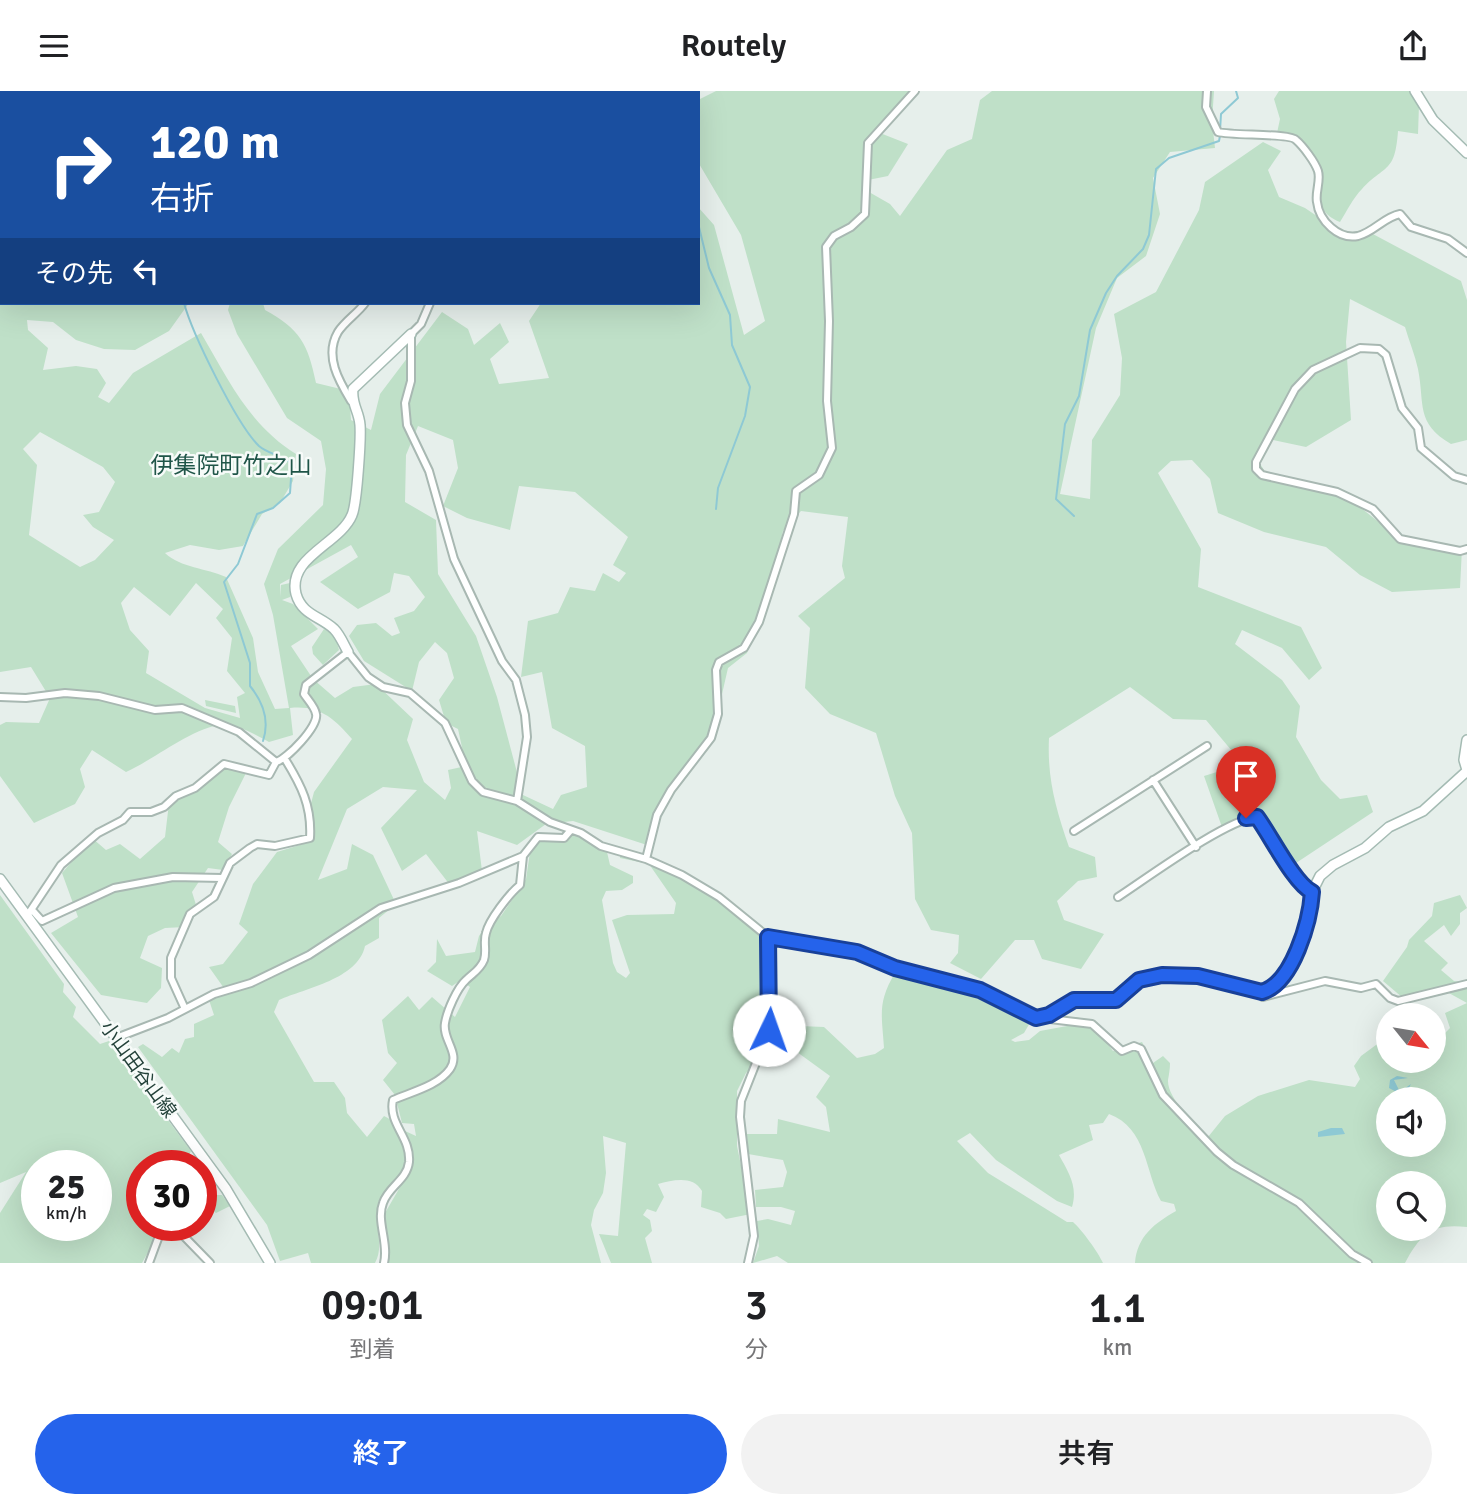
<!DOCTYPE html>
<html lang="ja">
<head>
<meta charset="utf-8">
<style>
  :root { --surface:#fff; --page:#f2f2f2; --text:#202124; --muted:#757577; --accent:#2563eb }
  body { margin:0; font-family:Signika,"Noto Sans JP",sans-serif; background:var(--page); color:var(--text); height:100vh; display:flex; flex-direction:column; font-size:26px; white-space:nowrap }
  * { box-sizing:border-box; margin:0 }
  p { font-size:23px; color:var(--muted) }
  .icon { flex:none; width:38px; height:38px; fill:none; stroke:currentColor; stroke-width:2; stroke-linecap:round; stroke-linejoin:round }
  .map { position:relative; height:1172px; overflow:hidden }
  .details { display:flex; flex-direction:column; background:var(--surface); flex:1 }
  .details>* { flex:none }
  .top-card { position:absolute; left:0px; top:0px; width:700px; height:214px; box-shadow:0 7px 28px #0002; background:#1a4fa0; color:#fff; overflow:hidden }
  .needle { width:46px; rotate:120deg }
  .controls { position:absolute; left:1376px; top:912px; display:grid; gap:14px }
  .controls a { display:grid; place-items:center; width:70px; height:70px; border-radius:50%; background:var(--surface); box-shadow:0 7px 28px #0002; font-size:35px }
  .speed { position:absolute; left:21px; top:1059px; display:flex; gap:14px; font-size:35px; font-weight:700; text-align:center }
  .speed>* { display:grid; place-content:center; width:91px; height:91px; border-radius:50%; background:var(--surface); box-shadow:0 7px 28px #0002; line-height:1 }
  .speed small { font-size:18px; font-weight:400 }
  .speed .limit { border:10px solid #d22; background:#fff; color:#111 }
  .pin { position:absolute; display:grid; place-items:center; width:60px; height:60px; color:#fff; margin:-72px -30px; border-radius:50% 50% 50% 0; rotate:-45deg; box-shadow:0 0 7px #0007 }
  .pin .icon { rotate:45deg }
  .me { position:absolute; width:77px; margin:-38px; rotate:3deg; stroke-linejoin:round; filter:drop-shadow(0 0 5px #0008) }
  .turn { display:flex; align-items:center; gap:24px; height:147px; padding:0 35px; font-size:32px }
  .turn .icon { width:91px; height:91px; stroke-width:2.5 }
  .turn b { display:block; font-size:49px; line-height:60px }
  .then { display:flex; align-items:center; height:66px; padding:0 35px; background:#0003; gap:14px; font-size:26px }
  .eta { display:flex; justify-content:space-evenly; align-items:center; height:119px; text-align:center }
  .eta b { font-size:42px; font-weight:600; line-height:49px }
  .cta { display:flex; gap:14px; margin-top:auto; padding:14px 35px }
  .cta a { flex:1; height:80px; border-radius:42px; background:var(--accent); color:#fff; font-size:28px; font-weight:600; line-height:80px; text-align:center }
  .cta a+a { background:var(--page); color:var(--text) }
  header { display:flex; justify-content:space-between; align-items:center; height:91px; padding:0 35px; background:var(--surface); font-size:32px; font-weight:600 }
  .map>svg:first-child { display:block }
</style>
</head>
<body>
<header><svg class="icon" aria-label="menu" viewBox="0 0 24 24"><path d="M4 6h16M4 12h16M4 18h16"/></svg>Routely<svg class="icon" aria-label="share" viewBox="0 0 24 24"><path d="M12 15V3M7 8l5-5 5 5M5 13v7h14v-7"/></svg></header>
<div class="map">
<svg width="1467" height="1172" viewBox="0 0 1467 1172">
  <rect width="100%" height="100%" fill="#e6efeb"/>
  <path fill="#bfe0c8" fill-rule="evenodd" d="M716,0H916L880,42L908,53L888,85L868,89L869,101L890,113L900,125L947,59L972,48L980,9L992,0H1214L1212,30L1215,57L1170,61L1153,87L1160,123L1146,165L1117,187L1096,237L1060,403L1090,408L1092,349L1120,304L1122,267L1114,223L1156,201L1199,119L1205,91L1263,51L1281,60L1268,79L1279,106L1305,117L1342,142H1371L1461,190L1467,209V349L1451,353C1415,332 1425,313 1418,278C1415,264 1409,250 1405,236L1350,208L1346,251L1351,329L1306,356L1273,349L1259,371L1267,384L1346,405L1400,448L1462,457L1460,497L1392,501L1360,484L1326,456L1264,441L1218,422L1210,388L1192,369L1171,370L1158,382L1201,458L1198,496L1301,536L1322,577L1309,589L1282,557L1242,539L1235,553L1282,589L1300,615L1296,646L1321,689L1340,708L1367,704L1373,721L1293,774L1263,721L1223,739L1204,685L1230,677L1232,660L1206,629L1173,628L1130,596L1049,647C1047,688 1056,718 1069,756L1095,766L1097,786L1078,790L1057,810L1064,829L1104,843L1081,878L1042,868L1034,849H1015L981,888L950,872L958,862L959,844L931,839L915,808L912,742L895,705L876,642L830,623L805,597L810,537L798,525L845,487L842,475L848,426L801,420L783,440L769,501L747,562L728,577L714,638L681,681L647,754L573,730L546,733L517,754L477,740L482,780L450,794L426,763L402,780L381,737L417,699L383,696L347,718L318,789L347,778L352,753L373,764L396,813L379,827V847L365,855C358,888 306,897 279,909L274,921L314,991H334L345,1007L347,1022L367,1046L384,1025C394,1029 396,1036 400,1045C420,1084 387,1095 379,1124C375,1140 384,1156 375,1172H311L308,1162L280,1170L267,1134L138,956L143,953L162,966L172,957L179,962L185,948L194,946V933L214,924L208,906L226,900L209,876L223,873L248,841L239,833L253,793L277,761L313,750L309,720L314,701L352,648C334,627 319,614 290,617L293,644L269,651C257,644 233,631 218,634C186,641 155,668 126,681L92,659L80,678L85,696L75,713L34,732L0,685V634L6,631L39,632L50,607L31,576L0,581V143L2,141V212H189L169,240L135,259L104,258L76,249L53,231L27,229L28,239L48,257L43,279L76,275L97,278L106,292L98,306L109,312L133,282L201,242C228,288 249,334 296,363L293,390L280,412L262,423L243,455L219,459L190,454L165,462C181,477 206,477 226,486L253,547L258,581L275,618L289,617L273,524L264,493L278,458L323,414L326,378L321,350L287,327L237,243L228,219L230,212H263L265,219C300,238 308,253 316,292L349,300L351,329L371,339L380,303L442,221L468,238L474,254L500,232L509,251L490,268L499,293L549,287L529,230L541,212H698V116L714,134L744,244L765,230L741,144L698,71V9ZM418,335L453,349L458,377L443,415L467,427L510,439L519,395L575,401L628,446L613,474L626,482L619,491L603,482L595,500L570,496L558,522L528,530L521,586L542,581L552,637L585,655L587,696L561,704L553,718L523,704L497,606L476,545L438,483L436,429L405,411L406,364ZM40,341L103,376L115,391L99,421L83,424L93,436L114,449L95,469L80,476L29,444L37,374L23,358ZM351,454L358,466L320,491L358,518L390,501L394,482L409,485L425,506L414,520L394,527L400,542L392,545L376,532L357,534L349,545L364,570L412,600L419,571L435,551L447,562L454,587L439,609L446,632L458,638L466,675L448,679L451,697L445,709L424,691L407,649L413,628L376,593L353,596L335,607L313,588L291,555L318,538L293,513L282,509L290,506V492L281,494V506L280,493ZM196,492L223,518L216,527L232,547L227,580L245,602L237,606L240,627L205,617L146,582L149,560L130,539L121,512L134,496L170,525Z
    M1279,0H1413L1419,14L1418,43L1398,40C1395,83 1385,73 1362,98C1353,107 1347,120 1340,131C1314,121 1318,99 1321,75L1298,48L1277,42L1280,28L1274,8Z
    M324,538L335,545L339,559L323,574L313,563L312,556Z
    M205,609L235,615L236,622L206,615Z
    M231,672L247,680L229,716L218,751L232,763L223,779L208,777L192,801L197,817L185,836L165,837L148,845L140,867L162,877L161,897L147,912L101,904L51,842L78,826L62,782L92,747L106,759L120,753L140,768L165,746L169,712L216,676Z
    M577,741L607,761L610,774L633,785V792L622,799L606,800L602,809L613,872L617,881L626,887L630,882L612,829L627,824L674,823L676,812L649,773L620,767L621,759L662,771L694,796L728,808L737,823L764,850L763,871L768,904L766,939L753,975L746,982L737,1000V1055L751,1123L726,1128L720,1122L701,1116L702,1100C693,1084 673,1089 658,1093L664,1106L656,1121L647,1118L643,1124L650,1129L652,1140L645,1147L652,1172H611L599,1143L618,1145L626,1052L603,1045L606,1082L603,1102L594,1119L591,1134L601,1172H380L385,1122L407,1084L412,1067L405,1040L416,1045L414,1033L402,1032L395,1004L383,989L397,972L388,962L382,929L408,905L419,919L432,906L455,926L470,896L461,889L452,895L427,880L436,871L437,848L446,865L475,861L479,845L488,832L501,825L526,788L530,761L547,744L564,749Z
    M0,804L64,893L63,901L76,916L73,926L100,953L109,950L191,1060C183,1080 161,1074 142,1074V1134L169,1136L155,1149L142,1172H0V1122L26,1081L0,1092ZM37,1074H96V1134H37Z
    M1460,804L1467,817L1460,822V833L1451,845L1444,834L1424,850L1448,872L1441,879L1454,890L1467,892V1136C1433,1132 1421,1142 1405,1172H1135C1137,1145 1155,1132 1176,1120L1174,1113L1161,1110C1145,1081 1147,1037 1109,1023L1103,1032L1089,1034L1093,1049L1059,1064C1069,1082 1078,1096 1072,1116L1057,1110L996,1069L970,1042L957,1050L988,1082L1067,1131H1073C1082,1139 1098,1161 1103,1172H788L777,1165L753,1172L759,1155L757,1130L768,1128L791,1134L795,1120L781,1116H756L755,1099L783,1096L787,1081L783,1069L748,1063L747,1043H777L778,1028L830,1041L826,1016L816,1006L830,985L786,953L780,970L765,968L775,934L824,936L857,967L875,963L884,957C882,924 877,912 895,882L974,902L1031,930L1024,942L1011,949L1015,951L1029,949L1040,940L1067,935L1075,926L1084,928L1098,940L1113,960L1142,951L1153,972L1163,965L1170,972C1170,978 1169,983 1168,989C1167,1007 1196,1035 1208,1046L1225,1025L1258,1005L1309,989L1355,996L1360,988L1354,975L1361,965L1380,951L1391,971L1433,970V942H1445L1450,937L1445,922L1467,912L1438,896L1403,907L1383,890L1407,856L1409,849L1432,825L1434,812ZM1388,1008H1433V1054H1388ZM1388,1092H1433V1138H1388Z
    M201,1098L214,1104H222L230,1115L216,1122L201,1110Z"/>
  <path fill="#8ec9d4" d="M1397,985L1408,987L1394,989L1400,1001L1411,993L1406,1002L1410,1008L1389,997L1390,989Z
    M1331,1037H1342L1345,1043L1318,1046V1041Z"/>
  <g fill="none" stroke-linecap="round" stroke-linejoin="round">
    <path stroke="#8ec9d4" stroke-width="2" d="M315,2V0
      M670,2L672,0
      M1220,40L1221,23L1238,7L1236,0
      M698,132L709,177L730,224L732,254L750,296L745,325L718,397L716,418
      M184,212C192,242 237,334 259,355C268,363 282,364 292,373L290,402L273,417L257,423L238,473L224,491L250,572V595C263,611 270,629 263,650
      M1074,425L1056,408L1065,333L1079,305L1090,239L1106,202L1117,185L1143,158L1149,144L1156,78L1169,67L1219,50L1220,45"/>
    <defs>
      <path id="street" d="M368,0V2
        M532,0L533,2
        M1207,0L1206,16L1218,41C1233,45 1290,42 1296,49C1303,55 1315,71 1318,80C1321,90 1315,101 1317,111C1319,130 1339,149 1358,145C1374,141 1384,126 1400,123L1411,136L1448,148L1467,162
        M430,212L421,233L411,243V290L405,312L407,334L429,380L454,468L502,570L516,589L525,624L527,646L517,710
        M351,310C339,290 324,265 338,241C345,230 358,222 365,212
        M1467,389L1454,385L1421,357L1418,337L1402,317L1386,264L1379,258L1360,257L1313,279L1295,298L1256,371V378L1262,384L1337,401L1373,418L1400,448L1460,460L1467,458
        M0,606L26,607L65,602L99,605L155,619L182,617L239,641L276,671
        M276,671C287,668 319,635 316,623C315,616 308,609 304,603L306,594L348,561L368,586L383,596L410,602L445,632L472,690L483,701L517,710L550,731L581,742L601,755L646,768L682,784L719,806L768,846L857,861L895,877L980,899L1033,926L1092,933L1122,960L1134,955L1141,958L1163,1004L1217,1061L1233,1074L1299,1112L1352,1163L1368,1172
        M1153,689L1196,756
        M1074,740L1207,655
        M646,768L657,724L671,699L711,647L718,623L716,579L719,571L744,557L759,531L794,423L796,400L819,384L832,357L827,310L829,230L826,156L834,145L851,136L865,123L868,52L915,0
        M1118,806C1147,787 1227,728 1257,726C1271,745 1294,792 1312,801
        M33,820L42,830L114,797L173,786L222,787
        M27,825L61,774L98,742L123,729L130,721H151L164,716L176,705L195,697L224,673L269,684L276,671
        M185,918L171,887V867L190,823L214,806L230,772L250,757L257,753L275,755L310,747C312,715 301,694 285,668
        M1042,926L1074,909H1116C1124,902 1132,892 1142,888C1173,874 1230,893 1262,901L1263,906L1325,890L1361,897L1376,893L1390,907L1398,910L1467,893
        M116,947L168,927L214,903L251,892L309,864L381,817L459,792L523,765
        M173,1134L210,1172
        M149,1172L163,1134
        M384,1172C389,1152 376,1130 383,1112C388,1096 407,1089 409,1071C411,1046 388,1033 393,1009C411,1001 438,995 450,978C461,962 442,949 445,932C447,920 457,897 466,889C473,882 480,879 484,869C487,860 483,851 486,842C489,829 509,803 520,794L523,765L538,746L564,747L570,740
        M748,1172L754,1145L740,1026L741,1010L769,939L768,846"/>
      <path id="secondary" d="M1415,0L1433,29L1467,62
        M69,2L70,0
        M629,2V0
        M0,127L2,125
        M348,561C344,554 340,544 334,538C320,525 302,524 296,503C287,466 340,453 352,424C357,413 361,347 360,334C359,320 351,313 353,298L411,243
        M1467,649L1464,669L1467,679
        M0,788L226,1098L270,1172
        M1262,901L1275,895L1285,883L1307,837L1312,801L1320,785L1333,774L1365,757L1389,736L1423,720L1467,680"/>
    </defs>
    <use href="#street" stroke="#a8b8b2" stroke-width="10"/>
    <use href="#secondary" stroke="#a4bbb3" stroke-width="12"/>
    <use href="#street" stroke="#fff" stroke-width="6"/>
    <use href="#secondary" stroke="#fff" stroke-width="9"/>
  </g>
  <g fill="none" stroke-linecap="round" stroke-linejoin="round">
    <defs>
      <path id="route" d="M769,939L768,846L857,861L895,877L980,899L1036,927L1049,924L1074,909H1116L1139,889L1162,884L1198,885L1262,901C1293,892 1310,830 1312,801C1294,792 1271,745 1257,726L1246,727"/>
    </defs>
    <use href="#route" stroke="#184099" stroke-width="18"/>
    <use href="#route" stroke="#2563eb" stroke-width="12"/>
  </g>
  <g text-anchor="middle" stroke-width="5" stroke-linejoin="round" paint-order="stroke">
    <g font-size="19" fill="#24423a" stroke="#f7fbf9">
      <text transform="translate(139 978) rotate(54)" y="7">小山田谷山線</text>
    </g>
    <g font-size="23" fill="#1f5548" stroke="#f7fbf9">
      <text x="231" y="382">伊集院町竹之山</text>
    </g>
  </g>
</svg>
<div class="controls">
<a><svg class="needle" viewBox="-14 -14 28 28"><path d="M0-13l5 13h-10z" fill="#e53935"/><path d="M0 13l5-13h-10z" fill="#757577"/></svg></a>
<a><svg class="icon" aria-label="sound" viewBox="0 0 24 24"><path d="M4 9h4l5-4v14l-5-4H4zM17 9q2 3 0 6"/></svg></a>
<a><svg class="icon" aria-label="search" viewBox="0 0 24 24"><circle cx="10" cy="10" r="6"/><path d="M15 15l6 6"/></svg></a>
</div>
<div class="speed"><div>25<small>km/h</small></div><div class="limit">30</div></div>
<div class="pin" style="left:1246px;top:727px;background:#d93025"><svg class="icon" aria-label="arrive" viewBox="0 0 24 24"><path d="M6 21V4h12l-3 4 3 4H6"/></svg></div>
<svg class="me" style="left:769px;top:939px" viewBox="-20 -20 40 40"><circle r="19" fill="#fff"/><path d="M0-13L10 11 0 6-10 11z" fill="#2563eb"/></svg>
<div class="top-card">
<div class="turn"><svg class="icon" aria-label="right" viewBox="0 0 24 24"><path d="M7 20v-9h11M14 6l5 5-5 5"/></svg><div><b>120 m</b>右折</div></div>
<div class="then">その先<svg class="icon" aria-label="left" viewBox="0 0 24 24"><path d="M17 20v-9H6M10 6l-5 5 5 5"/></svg></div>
</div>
</div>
<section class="details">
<div class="eta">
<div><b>09:01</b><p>到着</p></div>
<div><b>3</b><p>分</p></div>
<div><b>1.1</b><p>km</p></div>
</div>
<div class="cta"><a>終了</a><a>共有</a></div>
</section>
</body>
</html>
